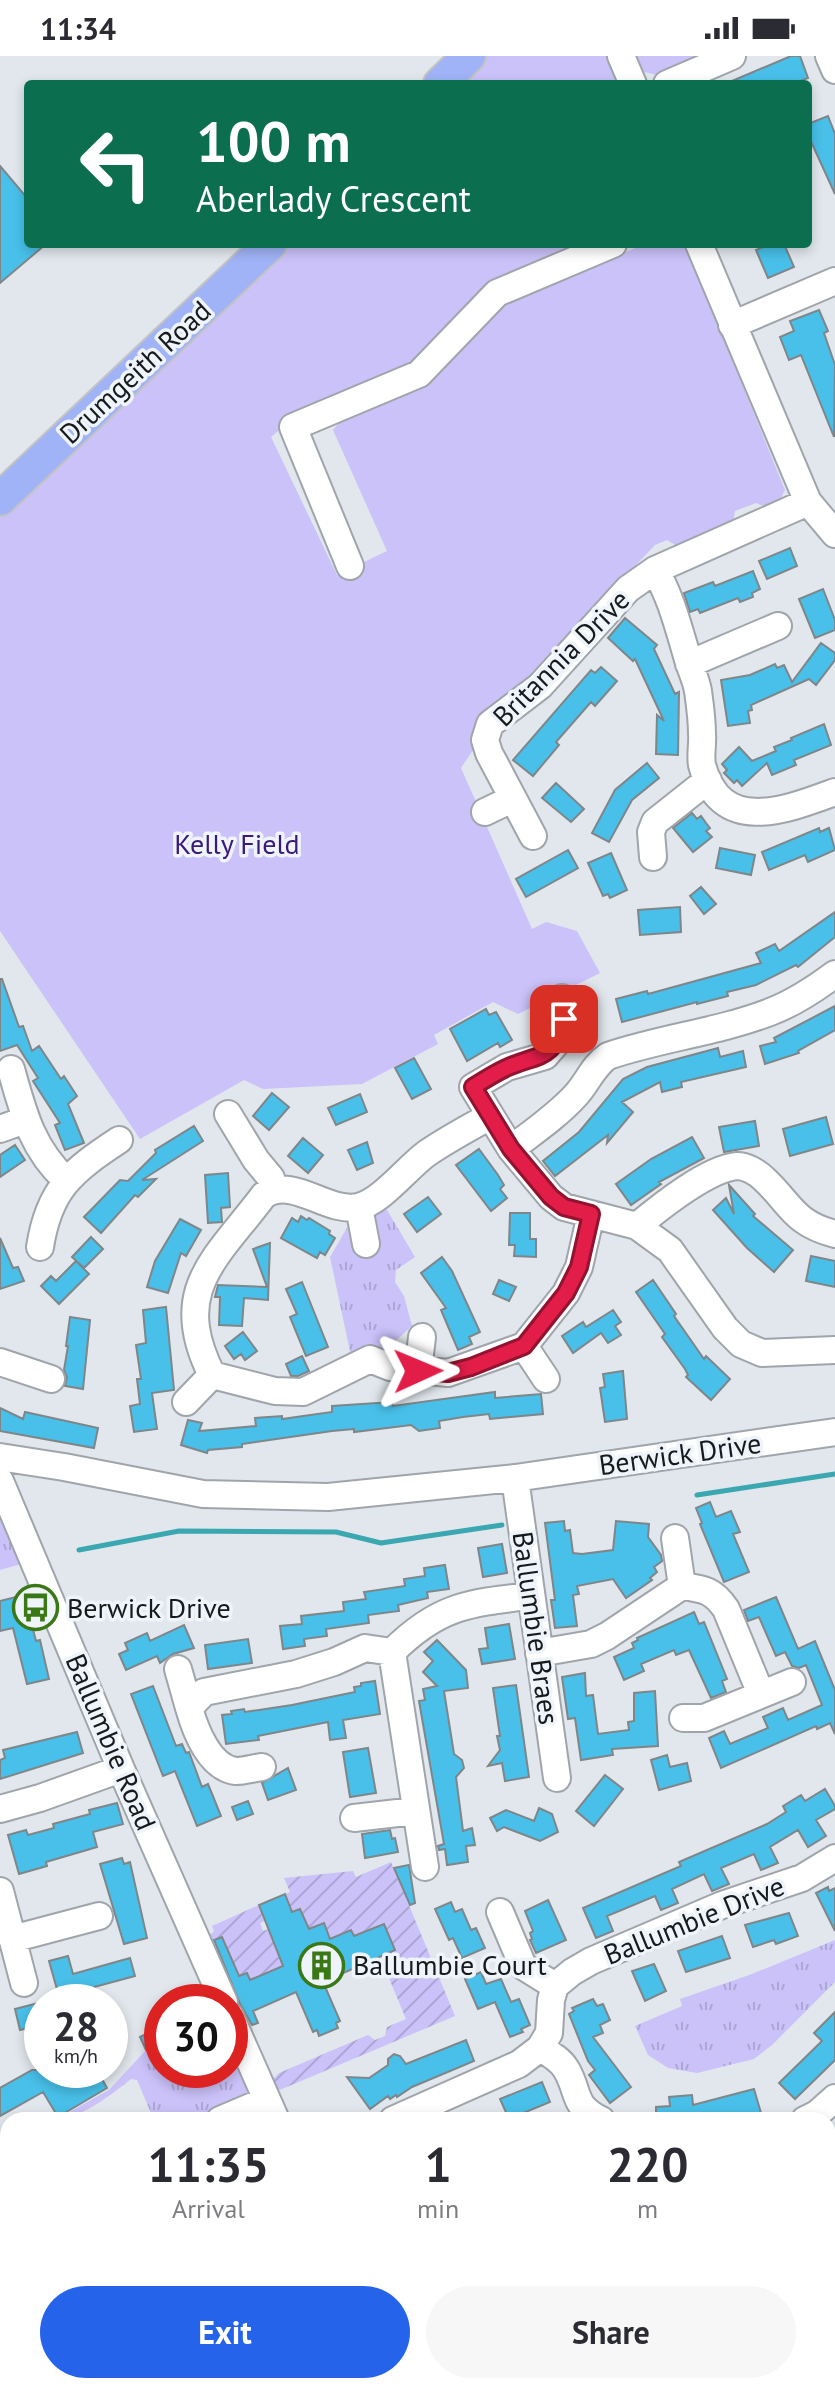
<!DOCTYPE html>
<html lang="en">
<head>
<meta charset="utf-8">
<style>
  :root { --surface:#fff; --page:#f7f7f7; --text:#2b2b33; --muted:#7c7c81; --accent:#2563eb }
  body { margin:0; font-family:"PT Sans",sans-serif; background:var(--page); color:var(--text); height:100vh; display:flex; flex-direction:column; font-size:30px; white-space:nowrap }
  * { box-sizing:border-box; margin:0 }
  p { font-size:26px; color:var(--muted) }
  .icon { flex:none; width:44px; height:44px; fill:none; stroke:currentColor; stroke-width:2; stroke-linecap:round; stroke-linejoin:round }
  .map { position:relative; flex:1; overflow:hidden }
  .drawer { position:absolute; left:0px; top:2056px; width:836px; height:282px; display:flex; flex-direction:column; background:var(--surface); border-radius:24px 24px 0 0; box-shadow:0 4px 12px #0003 }
  .drawer>* { flex:none }
  .guide { position:absolute; left:24px; top:24px; width:788px; height:168px; border-radius:8px; box-shadow:0 4px 12px #0003; background:#0b6e4f; color:#fff; overflow:hidden }
  .speed { position:absolute; left:24px; top:1928px; display:flex; gap:16px; font-size:40px; font-weight:700; text-align:center }
  .speed>* { display:grid; place-content:center; width:104px; height:104px; border-radius:50%; background:var(--surface); box-shadow:0 4px 12px #0003; line-height:1 }
  .speed small { font-size:20px; font-weight:400 }
  .speed .limit { border:12px solid #d22; background:#fff; color:#111 }
  .pin { position:absolute; display:grid; place-items:center; width:68px; height:68px; color:#fff; margin:-34px; border-radius:16px; box-shadow:0 4px 12px #0006 }
  .me { position:absolute; width:88px; margin:-44px; rotate:89deg; stroke-linejoin:round; filter:drop-shadow(0 0 6px #0008) }
  .turn { display:flex; align-items:center; gap:28px; height:168px; padding:0 40px; font-size:36px }
  .turn .icon { width:104px; height:104px; stroke-width:2.5 }
  .turn b { display:block; font-size:56px; line-height:68px }
  .eta { display:flex; justify-content:space-evenly; align-items:center; height:136px; text-align:center }
  .eta b { font-size:48px; font-weight:600; line-height:56px }
  .cta { display:flex; gap:16px; margin-top:auto; padding:16px 40px }
  .cta a { flex:1; height:92px; border-radius:48px; background:var(--accent); color:#fff; font-size:32px; font-weight:600; line-height:92px; text-align:center }
  .cta a+a { background:var(--page); color:var(--text) }
  .status { display:flex; justify-content:space-between; align-items:center; height:56px; padding:0 40px; background:var(--surface); direction:ltr }
  .status svg { height:22px; fill:currentColor }
  .map>svg:first-child { display:block }
</style>
</head>
<body>
<div class="status"><b>11:34</b><svg viewBox="0 0 49 12"><path d="M0 12V9h3v3zM5 12V6h3v6zM10 12V3h3v9zM15 12V0h3v12zM26 1h20v11H26zM47 4h2v5h-2z"/></svg></div>
<div class="map">
<svg width="835" height="2337" viewBox="0 0 835 2337">
  <defs>
    <pattern id="grass-tufts" width="24" height="20" patternUnits="userSpaceOnUse" patternTransform="scale(2)"><rect width="24" height="20" fill="#cac2f9"/><path d="M3 7l-1-3M5 7V3M7 7l1-3M15 17l-1-3M17 17v-4M19 17l1-3" fill="none" stroke="#ada6d5"/></pattern>
    <pattern id="garden-furrows" width="10" height="10" patternUnits="userSpaceOnUse" patternTransform="scale(2)"><rect width="10" height="10" fill="#cac2f9"/><path d="M-1 1l2-2M0 10L10 0M9 11l2-2" fill="none" stroke="#ada6d5"/></pattern>
  </defs>
  <rect width="100%" height="100%" fill="#e1e7ec"/>
  <path fill="url(#grass-tufts)" d="M637,0H700L657,19L644,16Z
    M384,1149L415,1201L396,1214L395,1226L404,1240L412,1270L381,1298L351,1300L330,1201L351,1165L373,1161Z
    M0,1460L21,1508L0,1514Z
    M835,1884V1926L772,1989L754,2003L697,2017L668,2012L648,1999L635,1970L682,1950L680,1943L752,1918Z
    M162,1986V2014H230V1990L249,2033L245,2040L192,2064H154L137,2024L131,2023C113,2038 78,2064 55,2064L109,2034L146,1994Z
    M835,2246V2337H673L684,2330H828V2249Z"/>
  <path fill="#cac2f9" d="M486,0H610L622,28H456Z
    M286,188H584L413,310L302,355L271,381L337,519L387,495L333,374L349,355L504,247L645,188H685L785,434L779,446L768,452L756,447L735,455L733,467L677,490L667,484L655,489C588,560 514,630 461,712L532,873L546,866L577,875L600,917L518,958L493,946L434,979L438,988L362,1028L263,1033L244,1024L140,1083L0,875V457Z"/>
  <path fill="url(#garden-furrows)" d="M391,1806L455,1960L275,2036C271,2027 272,2023 279,2017L368,1979L375,1984L385,1980L387,1971L406,1963L383,1908L392,1904L389,1897L395,1893L384,1868L354,1880L351,1874L330,1883L324,1868L309,1873L300,1853L292,1856L285,1838L290,1836L284,1822L353,1815L356,1821Z
    M259,1849L265,1865L260,1867L263,1875L269,1873L279,1902L285,1910L250,1924L239,1920L222,1881L211,1885L210,1879L214,1875L212,1870Z"/>
  <g fill="none" stroke-linecap="round" stroke-linejoin="round">
    <path stroke="#3ba7b0" stroke-width="5" d="M697,1439L835,1418
      M79,1494L179,1475L336,1476L381,1487L502,1469"/>
  </g>
  <path fill="#48c0ea" stroke="#7e8689" stroke-width="2" d="M791,0H800L808,22L793,28H725Z
    M828,60L835,78V138L808,79V68Z
    M0,110L28,143V188H46L0,227Z
    M771,188H784L794,211L768,222L756,194Z
    M819,254L828,275L824,277L835,309L834,381L801,299L789,304L780,281L794,275L790,265Z
    M790,492L797,510L767,523L759,505Z
    M753,515L760,533L752,537L753,541L740,546L738,542L700,557L698,553L690,556L684,537L713,526L715,530Z
    M823,533L835,564V574L815,582L799,543Z
    M625,562L657,589L654,593L675,638L679,636L678,699L656,698L657,659L664,665L635,603L633,605L608,582Z
    M821,587L835,597V604L816,629L809,623L751,649L752,654L748,655L750,667L728,670L721,624L750,619L775,608L777,612L784,609L792,626Z
    M601,611L617,625L595,650L591,646L556,686L559,689L533,720L513,704L591,614L595,617Z
    M824,668L831,689L794,704L796,709L772,719L767,707L742,730L737,724L734,727L724,717L727,714L722,708L739,691L752,705L776,695L774,691L792,684L791,682Z
    M647,707L659,722L632,744L609,786L592,777L615,734Z
    M556,727L584,753L571,766L542,742Z
    M692,757L697,763L701,760L706,767L710,772L706,775L712,781L693,796L673,772Z
    M819,772L820,776L829,772L835,794L808,806L805,799L769,814L762,796Z
    M720,792L755,799L751,819L716,812Z
    M568,794L578,812L526,841L516,823Z
    M611,797L627,834L610,842L608,838L603,840L588,807Z
    M701,831L716,848L704,858L690,840Z
    M680,851L681,876L640,879L638,854Z
    M835,856V881L798,911L796,909L756,929L727,936L728,940L697,948V946L622,966L616,943L647,935L648,938L761,907L756,897L775,888L779,895Z
    M0,923H2L19,971L23,970L32,995L39,990L61,1023L64,1020L77,1040L68,1048L84,1087L65,1094L55,1069L60,1067L33,1025L38,1022L17,989L0,995Z
    M835,950V974L798,995L799,997L765,1008L760,990L776,986L774,982Z
    M486,953L489,959L496,956L512,984L500,991L498,987L467,1005L450,973Z
    M718,992L720,1001L743,995L746,1011L681,1026L682,1031L662,1036L660,1026L622,1046L633,1056L607,1087L608,1079L555,1120L543,1105L579,1076L623,1023L647,1011Z
    M414,1002L431,1033L412,1043L395,1012Z
    M272,1037L289,1051L269,1074L253,1060Z
    M360,1038L367,1056L336,1069L328,1052Z
    M826,1061L833,1088L790,1100L783,1073Z
    M755,1065L759,1090L724,1096L719,1071Z
    M194,1070L203,1085L142,1124L156,1123L138,1141L135,1139L101,1177L84,1161L120,1124L128,1125L156,1097L155,1094Z
    M692,1081L704,1102L659,1126L661,1128L631,1149L616,1128L651,1103Z
    M303,1082L323,1099L308,1117L288,1100Z
    M367,1086L373,1107L357,1114L348,1094Z
    M15,1089L25,1104L0,1121V1099Z
    M479,1093L498,1119L504,1129L500,1133L507,1142L491,1155L456,1109Z
    M228,1117L230,1151L221,1152L222,1166L208,1167L205,1119Z
    M729,1129L755,1158L753,1160L793,1194L774,1216L747,1192L713,1154L726,1142L734,1158Z
    M428,1141L441,1158L417,1176L404,1158Z
    M510,1157H530V1183H536V1201L514,1200L515,1189H509Z
    M301,1160L307,1164L309,1162L330,1175L329,1178L335,1182L325,1199L320,1196L317,1202L281,1182L292,1162L298,1166Z
    M180,1163L201,1174L186,1200L181,1197L168,1237L147,1231L155,1205Z
    M91,1181L103,1193L84,1212L72,1201Z
    M0,1182L13,1212L18,1211L24,1225L0,1233Z
    M270,1187L268,1244L244,1242L242,1270L219,1269L220,1241H215L218,1229L267,1231L253,1193Z
    M811,1200L835,1205V1231L806,1225Z
    M442,1201L452,1215L480,1276L469,1281L472,1288L458,1294L441,1254L446,1252L421,1217Z
    M76,1205L89,1218L59,1248L41,1230L51,1220L56,1225Z
    M499,1224L516,1231L509,1245L493,1238Z
    M653,1224L676,1258L674,1260L704,1303L706,1300L730,1323L711,1344L686,1321L688,1319L685,1313L662,1281L665,1278L636,1236Z
    M302,1226L328,1291L306,1300L290,1261L297,1258L286,1233Z
    M166,1251L174,1334L152,1337L157,1373L134,1376L130,1350L140,1348L137,1323H141L136,1289L146,1287L143,1254Z
    M613,1254L621,1266L615,1270L621,1279L608,1287L601,1277L573,1297L562,1280L583,1266L586,1271Z
    M70,1261L90,1264L83,1333L65,1330L67,1321L64,1314L68,1290H66Z
    M243,1276L257,1295L245,1304L241,1298L234,1303L225,1290Z
    M302,1300L309,1315L298,1320H291L286,1308Z
    M623,1315L627,1363L605,1366L600,1332L605,1331L603,1318Z
    M495,1336V1342L541,1338L543,1358L490,1363L489,1358L463,1361L439,1365L440,1372L419,1375L411,1369L354,1376V1373L332,1375L242,1388V1391L208,1394L207,1397L181,1389L188,1364L202,1367L199,1375L256,1370L255,1362L282,1360V1363L332,1356V1350L392,1346L393,1350Z
    M0,1352L23,1363L25,1356L98,1372L94,1392L0,1375Z
    M710,1446L716,1461L731,1455L740,1476L733,1478L749,1516L724,1526L700,1468L702,1467L696,1452Z
    M564,1465L565,1475L570,1474L573,1497L582,1498L613,1494L616,1465L649,1468L648,1481L661,1499L662,1505L654,1511L657,1516L650,1522L652,1524L626,1542L613,1523L577,1530L579,1538L573,1539L577,1570L555,1572L551,1544H555L545,1467Z
    M502,1488L507,1517L483,1521L478,1492Z
    M445,1509L449,1533L427,1536L428,1542L398,1549L399,1555L368,1559L369,1567L326,1573L327,1580L304,1583L305,1590L283,1593L280,1570L302,1568L301,1560L344,1555L343,1546L366,1543L364,1536L405,1530L404,1523L425,1520L424,1512Z
    M24,1539L36,1585L40,1584L49,1623L27,1628L13,1572L0,1575V1545Z
    M776,1541L798,1593L815,1585L828,1617L835,1634V1678L830,1667L817,1673L816,1670L721,1712L709,1682L724,1675L730,1688L768,1672L763,1661L783,1652L788,1664L822,1649L806,1609L799,1612L792,1610L785,1596L776,1600L759,1561L748,1565L744,1554Z
    M694,1556L699,1568L704,1566L727,1623L722,1625L726,1636L711,1642L689,1594L676,1599L674,1594L641,1608L644,1615L624,1624L614,1601L634,1592L632,1587L638,1584L637,1582Z
    M509,1568L515,1603L482,1608L479,1593L488,1592L485,1572Z
    M184,1569L194,1592L173,1598L160,1607L157,1600L126,1614L119,1598L128,1594L125,1587L147,1577L150,1585Z
    M248,1583L252,1607L208,1613L205,1589Z
    M437,1584L466,1614L468,1632L444,1635L454,1698L462,1704L464,1712L456,1721L463,1775L472,1772L475,1789L466,1790L468,1806L447,1809L445,1793L439,1794L438,1790L444,1788L419,1645L425,1644L423,1633L437,1630L423,1616L433,1605L424,1596Z
    M585,1617L586,1640L593,1639L598,1678L629,1674L628,1666L634,1665V1637L655,1635L658,1690L612,1693L613,1699L581,1704L575,1662L568,1663L562,1621Z
    M375,1625L380,1658L343,1664L346,1682L330,1684L328,1666L258,1680L259,1684L226,1688L222,1659L232,1658L231,1655L244,1653L245,1656L292,1649L355,1636L354,1631L361,1630V1627Z
    M516,1629L529,1721L505,1725L502,1707L488,1710L500,1694L497,1680H500L493,1632Z
    M153,1630L176,1690L182,1688L186,1697L189,1696L202,1731L208,1728L221,1760L197,1770L175,1715L163,1720L131,1638Z
    M77,1676L83,1697L0,1723V1704L5,1702L3,1694Z
    M368,1692L376,1737L350,1741L343,1696Z
    M667,1699L670,1711L687,1707L691,1725L659,1734L651,1704Z
    M288,1712L296,1734L268,1744L262,1727Z
    M605,1719L623,1733L594,1770L576,1755Z
    M825,1733L835,1750V1753L816,1764L826,1780L808,1791L798,1774L770,1791L778,1807L761,1814L754,1798L721,1812L729,1828L712,1835L704,1818L672,1833L678,1847L661,1854L655,1840L607,1860L613,1875L596,1882L583,1852L681,1810L679,1806L767,1768L786,1756L783,1750L801,1739L805,1745Z
    M248,1745L253,1758L237,1764L232,1751Z
    M117,1747L123,1768L93,1776L97,1791L46,1806L47,1810L19,1818L8,1779L26,1774L28,1779L54,1772L53,1768L90,1758L89,1754Z
    M539,1752L552,1758L558,1776L540,1785L504,1771L497,1775L490,1762L506,1754L534,1765Z
    M390,1774L392,1783L395,1782L398,1796L365,1802L362,1778Z
    M122,1802L124,1808L130,1806L147,1882L124,1888L100,1808Z
    M409,1809L415,1847L410,1849L394,1812Z
    M828,1831L829,1835L835,1832V1875L816,1837Z
    M285,1838L292,1856L300,1853L309,1873L324,1867L330,1883L351,1874L354,1880L384,1868L395,1894L323,1926L340,1965L336,1967L338,1972L319,1980L317,1974L313,1976L296,1936L253,1955L258,1967L252,1969L240,1948L214,1884L222,1881L239,1920L247,1917L250,1924L283,1910L259,1849Z
    M548,1844L566,1884L536,1897L530,1884L532,1883L530,1877L533,1875L525,1855Z
    M451,1846L455,1856L462,1853L471,1874L476,1872L485,1892L462,1902L453,1882L449,1884L435,1853Z
    M789,1857L798,1880L776,1888L774,1884L753,1891L745,1869Z
    M722,1880L730,1902L686,1916L678,1895Z
    M68,1900L73,1918L130,1902L135,1920L83,1934L82,1930L58,1937L49,1905Z
    M654,1908L666,1935L645,1945L632,1915Z
    M481,1916L486,1928L501,1923L511,1946L519,1943L530,1969L521,1973L523,1976L510,1981L495,1946L478,1953L465,1923Z
    M200,1931L206,1945L204,1946H169Z
    M593,1943L597,1950L603,1948L610,1964L600,1969L603,1977L593,1981L631,2031L610,2047L589,2019L595,2014L588,2005L569,1958L574,1955L572,1952Z
    M42,1946V1969L20,1974L15,1953Z
    M835,1956V2004L795,2043L779,2027L822,1985L814,1977Z
    M162,1970V1985L146,1994L140,1981Z
    M466,1984L474,2005L412,2031L397,2041L396,2039L390,2043L388,2040L370,2053L347,2021L369,2022L388,2009V2003L394,1998L400,2000L406,2008Z
    M32,2014H97L107,2032L58,2061L43,2036L0,2060V2032Z
    M542,2026L550,2046L509,2063L500,2043Z
    M754,2033L761,2057L735,2064H656V2051L670,2050L669,2041L692,2039L693,2049Z"/>
  <g fill="none" stroke-linecap="round" stroke-linejoin="round">
    <defs>
      <path id="minor" d="M621,0L633,28
        M829,0L835,14
        M667,28L732,0
        M699,188L808,446L835,478
        M732,269L835,225
        M350,510L293,371L419,318L497,237L613,188
        M655,514C671,541 678,570 687,600C690,612 696,623 698,635C700,649 702,664 702,678C703,688 700,699 702,709C721,780 786,754 835,736
        M689,608L778,570
        M485,756L512,743
        M533,780L489,697L485,684L490,668L540,630L628,533L655,514L808,446
        M653,801L651,776L655,766L708,724
        M562,942L564,963L559,984L545,1000L507,1011L473,1031L511,1093L551,1141L564,1151L637,1170L670,1194L725,1272L741,1288L762,1297L835,1294
        M11,1013C23,1056 32,1093 66,1124
        M228,1058L256,1104L271,1122L274,1132
        M490,1060C469,1072 446,1084 426,1098C407,1112 381,1146 358,1151C326,1157 294,1120 264,1139C216,1203 169,1234 212,1319L275,1335L303,1336L370,1303L390,1311L448,1317L524,1290L566,1237L579,1211L591,1158
        M0,1073L25,1064
        M511,1093C533,1076 557,1060 576,1039C588,1026 593,1010 608,1000C661,982 718,976 770,956C794,947 815,933 835,918
        M359,1151L366,1188
        M637,1170C660,1151 707,1113 737,1110C746,1110 757,1116 764,1123C791,1148 793,1167 835,1178
        M40,1191C49,1133 72,1115 119,1084
        M524,1290L546,1323
        M0,1306L51,1323
        M418,1315L422,1281
        M186,1346L212,1319
        M0,1401L64,1411L203,1438L328,1441L515,1422L835,1376
        M515,1422L557,1722
        M0,1425L121,1713L224,1946
        M675,1482L682,1530
        M539,1597L591,1588L607,1580L682,1530C704,1533 713,1534 726,1553L761,1638
        M178,1613L189,1652
        M683,1662H704L792,1626
        M262,1711C254,1712 244,1715 236,1715C209,1712 195,1673 189,1652L204,1636L296,1618L334,1606L365,1592L392,1596
        M0,1753L40,1742L121,1713
        M354,1762L415,1755
        M425,1811L392,1596C438,1550 468,1547 530,1540
        M0,1835L24,1927
        M500,1856L523,1910L555,1930
        M12,1883L99,1860
        M230,1960L276,2064
        M540,1992C550,1998 560,2003 566,2013C580,2036 571,2049 601,2064
        M220,2064L267,2044
        M393,2064L519,2008L540,1992L549,1977L551,1944L555,1930L572,1916L591,1905L722,1849L802,1822L835,1802
        M805,2064L817,2058L835,2042
        M0,2184L8,2182
        M828,2291H835
        M389,2330L392,2337
        M715,2337L727,2330"/>
      <path id="major" d="M440,28L469,0
        M0,443L270,188"/>
    </defs>
    <use href="#minor" stroke="#9fa5aa" stroke-width="30"/>
    <use href="#major" stroke="#c3c3c4" stroke-width="36"/>
    <use href="#minor" stroke="#fff" stroke-width="26"/>
    <use href="#major" stroke="#a0b3f6" stroke-width="32"/>
  </g>
  <g fill="none" stroke-linecap="round" stroke-linejoin="round">
    <defs>
      <path id="route" d="M418,1315L448,1317L471,1311L524,1290L566,1237L579,1211L591,1158L564,1151L551,1141L511,1093L473,1031C484,1024 495,1017 506,1012C540,997 554,1005 564,963"/>
    </defs>
    <use href="#route" stroke="#92132f" stroke-width="20"/>
    <use href="#route" stroke="#e11d48" stroke-width="14"/>
  </g>
  <defs>
    <symbol id="bus-ring" viewBox="-11 -11 22 22"><circle r="9.5" fill="#eef4fa" stroke="#397815" stroke-width="1.5"/><path d="M-5-6H5V4H4V6H2V4H-2V6H-4V4H-5ZM-3.5-4V0h7V-4ZM-3.5 1.2v1.5H-2V1.2ZM2 1.2v1.5H3.5V1.2Z" fill="#397815"/></symbol>
    <symbol id="building-ring" viewBox="-11 -11 22 22"><circle r="9.5" fill="#eef4fa" stroke="#397815" stroke-width="1.5"/><path d="M-4-6H4V6H1V3H-1V6H-4ZM-2.5-4.3h1.7v1.8h-1.7ZM.8-4.3h1.7v1.8H.8ZM-2.5-1h1.7V.8h-1.7ZM.8-1h1.7V.8H.8Z" fill="#397815"/></symbol>
  </defs>
  <g fill-rule="evenodd">
    <use href="#bus-ring" x="10" y="1526" width="51" height="51"/>
    <use href="#building-ring" x="296" y="1884" width="51" height="51"/>
  </g>
  <g text-anchor="middle" stroke-width="7" stroke-linejoin="round" paint-order="stroke">
    <g font-size="28" fill="#17191b" stroke="#eef4fa">
      <text transform="translate(135 316) rotate(-43)" y="10">Drumgeith Road</text>
      <text transform="translate(561 602) rotate(-45)" y="10">Britannia Drive</text>
      <text transform="translate(680 1398) rotate(-8)" y="10">Berwick Drive</text>
      <text transform="translate(536 1572) rotate(82)" y="10">Ballumbie Braes</text>
      <text transform="translate(111 1686) rotate(67)" y="10">Ballumbie Road</text>
      <text transform="translate(694 1864) rotate(-22)" y="10">Ballumbie Drive</text>
    </g>
    <g font-size="28" fill="#3a1979" stroke="#eef4fa">
      <text x="237" y="798">Kelly Field</text>
    </g>
    <g font-size="28" fill="#17191b" stroke="#eef4fa" text-anchor="start">
      <text x="67" y="1562">Berwick Drive</text>
      <text x="353" y="1919">Ballumbie Court</text>
    </g>
  </g>
</svg>
<div class="speed"><div>28<small>km/h</small></div><div class="limit">30</div></div>
<div class="pin" style="left:564px;top:963px;background:#d93025"><svg class="icon" aria-label="arrive" viewBox="0 0 24 24"><path d="M6 21V4h12l-3 4 3 4H6"/></svg></div>
<svg class="me" style="left:418px;top:1315px" viewBox="-20 -20 40 40"><path d="M0-17L14 15 0 8-14 15z" fill="#e11d48" stroke="#fff" stroke-width="4"/></svg>
<div class="guide">
<div class="turn"><svg class="icon" aria-label="left" viewBox="0 0 24 24"><path d="M17 20v-9H6M10 6l-5 5 5 5"/></svg><div><b>100 m</b>Aberlady Crescent</div></div>
</div>
<section class="drawer">
<div class="eta">
<div><b>11:35</b><p>Arrival</p></div>
<div><b>1</b><p>min</p></div>
<div><b>220</b><p>m</p></div>
</div>
<div class="cta"><a>Exit</a><a>Share</a></div>
</section>
</div>
</body>
</html>
